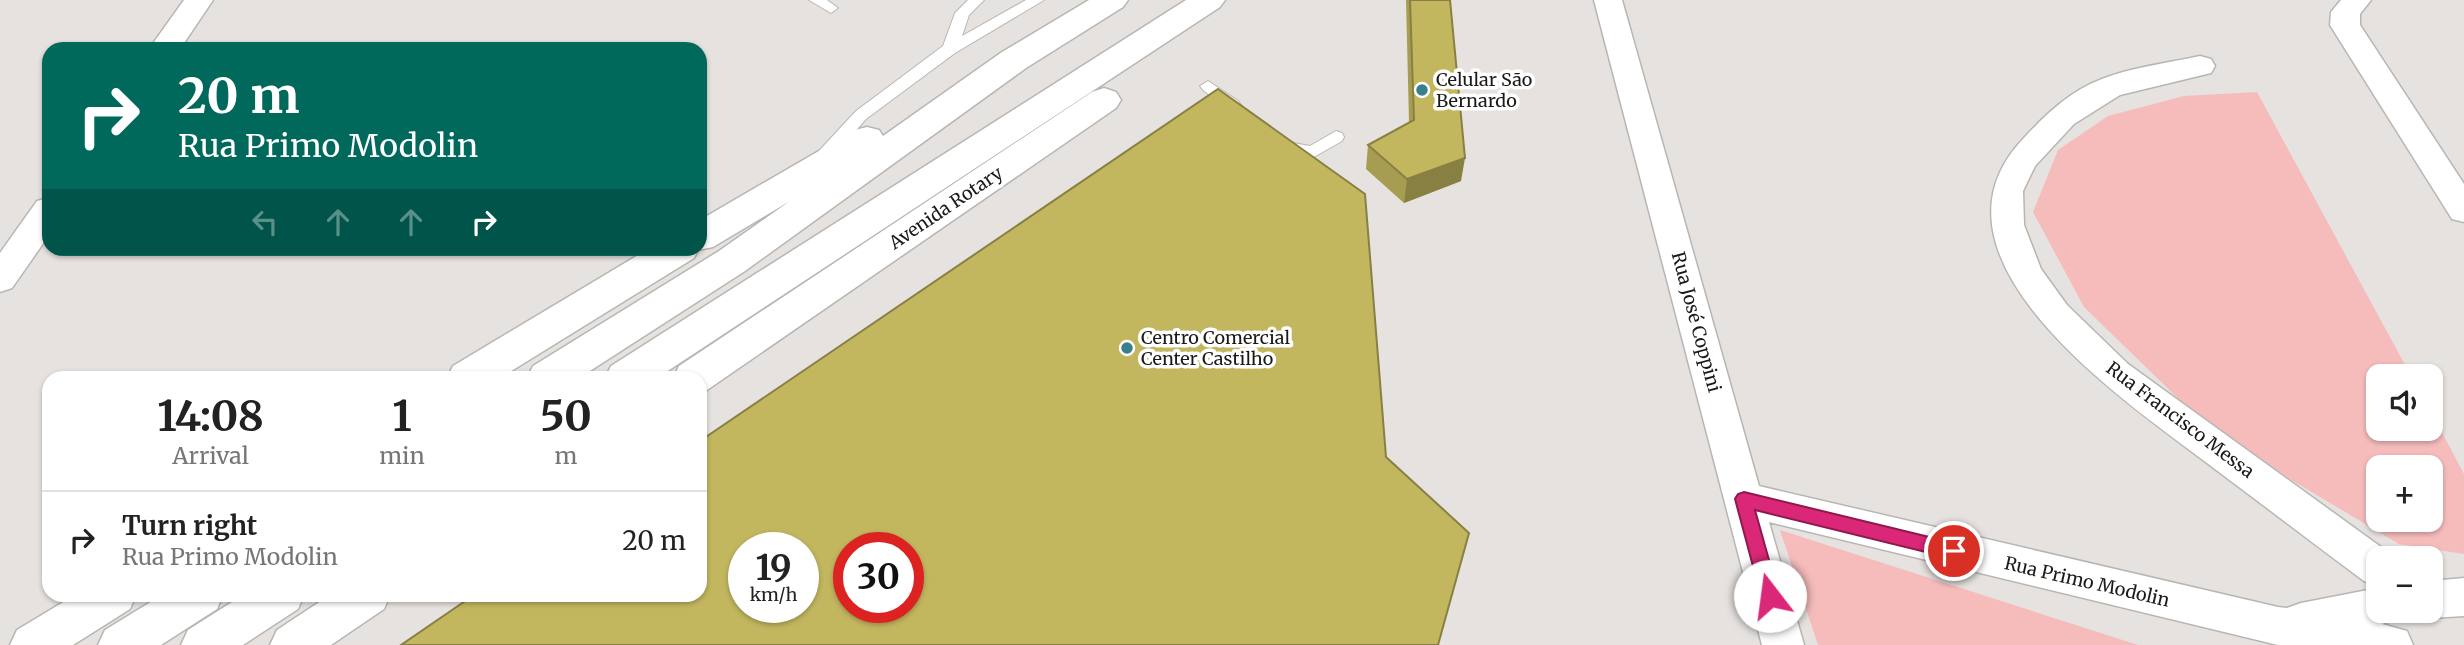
<!DOCTYPE html>
<html lang="en">
<head>
<meta charset="utf-8">
<style>
  :root { --surface:#fff; --page:#f6f6f6; --text:#222; --muted:#767676; --line:#e0e0e0 }
  body { margin:0; font-family:Merriweather,serif; background:var(--page); color:var(--text); height:100vh; display:flex; flex-direction:column; font-size:26px; white-space:nowrap }
  * { box-sizing:border-box; margin:0 }
  p { font-size:23px; color:var(--muted) }
  .icon { flex:none; width:38px; height:38px; fill:none; stroke:currentColor; stroke-width:2; stroke-linecap:round; stroke-linejoin:round }
  .map { position:relative; flex:1; overflow:hidden }
  .side { position:absolute; left:42px; top:371px; width:665px; height:231px; display:flex; flex-direction:column; background:var(--surface); border-radius:21px; box-shadow:0 2px 5px #0004 }
  .side>* { flex:none }
  .guide { position:absolute; left:42px; top:42px; width:665px; height:214px; border-radius:21px; box-shadow:0 2px 5px #0004; background:#00695c; color:#fff; overflow:hidden }
  .buttons { position:absolute; left:2366px; top:364px; display:grid; gap:14px }
  .buttons a { display:grid; place-items:center; width:77px; height:77px; border-radius:14px; background:var(--surface); box-shadow:0 2px 5px #0004; font-size:35px }
  .speed { position:absolute; left:728px; top:532px; display:flex; gap:14px; font-size:35px; font-weight:700; text-align:center }
  .speed>* { display:grid; place-content:center; width:91px; height:91px; border-radius:50%; background:var(--surface); box-shadow:0 2px 5px #0004; line-height:1 }
  .speed small { font-size:18px; font-weight:400 }
  .speed .limit { border:10px solid #d22; background:#fff; color:#111 }
  .pin { position:absolute; display:grid; place-items:center; width:60px; height:60px; color:#fff; margin:-30px; border:4px solid #fff; border-radius:50%; box-shadow:0 2px 7px #0007 }
  .me { position:absolute; width:77px; margin:-38px; rotate:345deg; stroke-linejoin:round; filter:drop-shadow(0 0 5px #0008) }
  .turn { display:flex; align-items:center; gap:24px; height:147px; padding:0 21px; font-size:32px }
  .turn .icon { width:91px; height:91px; stroke-width:2.5 }
  .turn b { display:block; font-size:49px; line-height:60px }
  .lanes { display:flex; align-items:center; height:66px; padding:0 21px; background:#0003; justify-content:center; gap:35px; direction:ltr }
  .lanes .off { opacity:.35 }
  .eta { display:flex; justify-content:space-evenly; align-items:center; height:119px; text-align:center }
  .eta b { font-size:42px; font-weight:700; line-height:49px }
  ul { padding:0; list-style:none }
  li { display:flex; align-items:center; gap:21px; height:98px; padding:0 21px; border-top:2px solid var(--line) }
  li div { flex:1 }
  li b { display:block; font-size:26px }
  li em { font-style:normal }
  .map>svg:first-child { display:block }
</style>
</head>
<body>
<div class="map">
<svg width="2464" height="645" viewBox="0 0 2464 645">
  <rect width="100%" height="100%" fill="#e5e2df"/>
  <path fill="#f5bcbb" fill-rule="evenodd" d="M2257,92L2411,376H2378V429H2431V412L2464,474V554L2399,544L2288,478L2189,409L2084,307L2033,212L2058,150L2108,116L2184,96ZM2378,467H2431V520H2378Z
    M1780,530L2138,645H1818Z"/>
  <g fill="none" stroke-linecap="round" stroke-linejoin="round">
    <defs>
      <path id="service" d="M809,0H827L838,8L831,13Z
        M968,0H984L969,15L962,36L1026,0H1044L955,53L866,119L830,160H818L816,156L818,152L856,111L943,46L955,13Z
        M1208,81L1238,101L1241,105L1238,109H1228L1203,90L1200,86Z
        M1336,131L1342,133L1344,137L1342,141L1312,158L1282,152L1275,143L1283,137L1293,143L1310,146Z"/>
      <path id="minor" d="M184,0H213L180,49H149Z
        M1594,0H1622L1759,486L2278,607L2287,608L2301,603L2378,588V611H2397L2392,620L2382,624L2407,631L2413,645H2278L1769,522L1804,645H1762Z
        M2341,0H2371L2360,14V25L2464,184V222L2452,219L2330,25L2331,12Z
        M2200,56L2211,59L2215,66L2211,73L2120,95L2074,124L2035,166L2023,191L2024,225L2041,269L2067,305L2128,364L2392,555L2393,558H2378V586L2364,581C2312,542 2259,502 2207,463C2125,401 1911,257 2023,139C2045,115 2070,91 2102,79C2133,67 2168,63 2200,56Z
        M49,198V235L12,288L0,292V253L37,201Z
        M2464,578V616L2431,618L2417,612L2431,611V581Z"/>
      <path id="primary" d="M1089,0H1128L1123,7L1026,68L745,271L579,378H527L533,366L719,251L790,201L713,247L698,250L694,258L500,378H447L453,366L650,248H700V220L855,130L867,127L879,130L883,136L1002,52Z
        M1186,0H1225L1220,7L657,378H605L611,366Z
        M1104,88L1116,92L1121,100L1116,108L707,390L700,392V378H673L679,366L1092,92Z
        M75,595H136L130,609L73,645H10L17,630Z
        M162,595H223L217,609L161,645H98L105,630Z
        M243,595H304L298,609L243,645H181L188,630Z
        M330,595H390L384,609L331,645H270L277,630Z"/>
    </defs>
    <use href="#service" stroke="#b8b6b3" stroke-width="2"/>
    <use href="#minor" stroke="#b8b6b3" stroke-width="3"/>
    <use href="#primary" stroke="#b8b6b3" stroke-width="3"/>
    <use href="#service" fill="#fff" fill-rule="evenodd"/>
    <use href="#minor" fill="#fff" fill-rule="evenodd"/>
    <use href="#primary" fill="#fff" fill-rule="evenodd"/>
  </g>
  <path fill="#a79d52" d="M1406,0H1450L1461,181L1404,203L1366,169L1368,145L1409,122Z"/>
  <path fill="#888042" d="M1465,158L1461,181L1404,203L1407,179Z"/>
  <path fill="#c2b75f" stroke="#888042" stroke-width="2" fill-rule="evenodd" d="M1410,0H1450L1465,158L1407,179L1368,145L1414,120Z
    M1218,89L1365,194L1386,457L1469,533L1438,645H401L474,595H700V441ZM744,548H803V607H744ZM849,548H908V607H849Z"/>
  <path fill="#db2777" stroke="#8e194d" stroke-width="2" d="M1744,492L1954,543L1960,545L1963,551L1960,556L1954,559L1755,510L1779,596L1776,602L1770,605L1763,602L1761,596L1735,499L1738,494Z"/>
  <g fill="#3a808c" stroke="#fff" stroke-width="2.5">
    <circle cx="1422" cy="90" r="7"/>
    <circle cx="1127" cy="348" r="7"/>
  </g>
  <g text-anchor="middle" stroke-width="7" stroke-linejoin="round" paint-order="stroke">
    <g font-size="18" fill="#1b1a19" stroke="#fff" text-anchor="start">
      <text x="1436" y="86">Celular São<tspan x="1436" dy="21">Bernardo</tspan></text>
      <text x="1141" y="344">Centro Comercial<tspan x="1141" dy="21">Center Castilho</tspan></text>
    </g>
    <g font-size="18" fill="#1b1a19" stroke="#fff">
      <text transform="translate(946 208) rotate(-34)" y="6">Avenida Rotary</text>
      <text transform="translate(1696 322) rotate(75)" y="6">Rua José Coppini</text>
      <text transform="translate(2180 420) rotate(37)" y="6">Rua Francisco Messa</text>
      <text transform="translate(2087 582) rotate(13)" y="6">Rua Primo Modolin</text>
    </g>
  </g>
</svg>
<div class="buttons">
<a><svg class="icon" aria-label="sound" viewBox="0 0 24 24"><path d="M4 9h4l5-4v14l-5-4H4zM17 9q2 3 0 6"/></svg></a>
<a>+</a>
<a>−</a>
</div>
<div class="speed"><div>19<small>km/h</small></div><div class="limit">30</div></div>
<div class="pin" style="left:1954px;top:551px;background:#d93025"><svg class="icon" aria-label="arrive" viewBox="0 0 24 24"><path d="M6 21V4h12l-3 4 3 4H6"/></svg></div>
<svg class="me" style="left:1770px;top:596px" viewBox="-20 -20 40 40"><circle r="19" fill="#fff"/><path d="M0-13L10 11 0 6-10 11z" fill="#db2777"/></svg>
<div class="guide">
<div class="turn"><svg class="icon" aria-label="right" viewBox="0 0 24 24"><path d="M7 20v-9h11M14 6l5 5-5 5"/></svg><div><b>20 m</b>Rua Primo Modolin</div></div>
<div class="lanes"><svg class="icon off" aria-label="left" viewBox="0 0 24 24"><path d="M17 20v-9H6M10 6l-5 5 5 5"/></svg><svg class="icon off" aria-label="ahead" viewBox="0 0 24 24"><path d="M12 20V5M6 11l6-6 6 6"/></svg><svg class="icon off" aria-label="ahead" viewBox="0 0 24 24"><path d="M12 20V5M6 11l6-6 6 6"/></svg><svg class="icon" aria-label="right" viewBox="0 0 24 24"><path d="M7 20v-9h11M14 6l5 5-5 5"/></svg></div>
</div>
<section class="side">
<div class="eta">
<div><b>14:08</b><p>Arrival</p></div>
<div><b>1</b><p>min</p></div>
<div><b>50</b><p>m</p></div>
</div>
<ul>
<li><svg class="icon" aria-label="right" viewBox="0 0 24 24"><path d="M7 20v-9h11M14 6l5 5-5 5"/></svg><div><b>Turn right</b><p>Rua Primo Modolin</p></div><em>20 m</em></li>
</ul>
</section>
</div>
</body>
</html>
